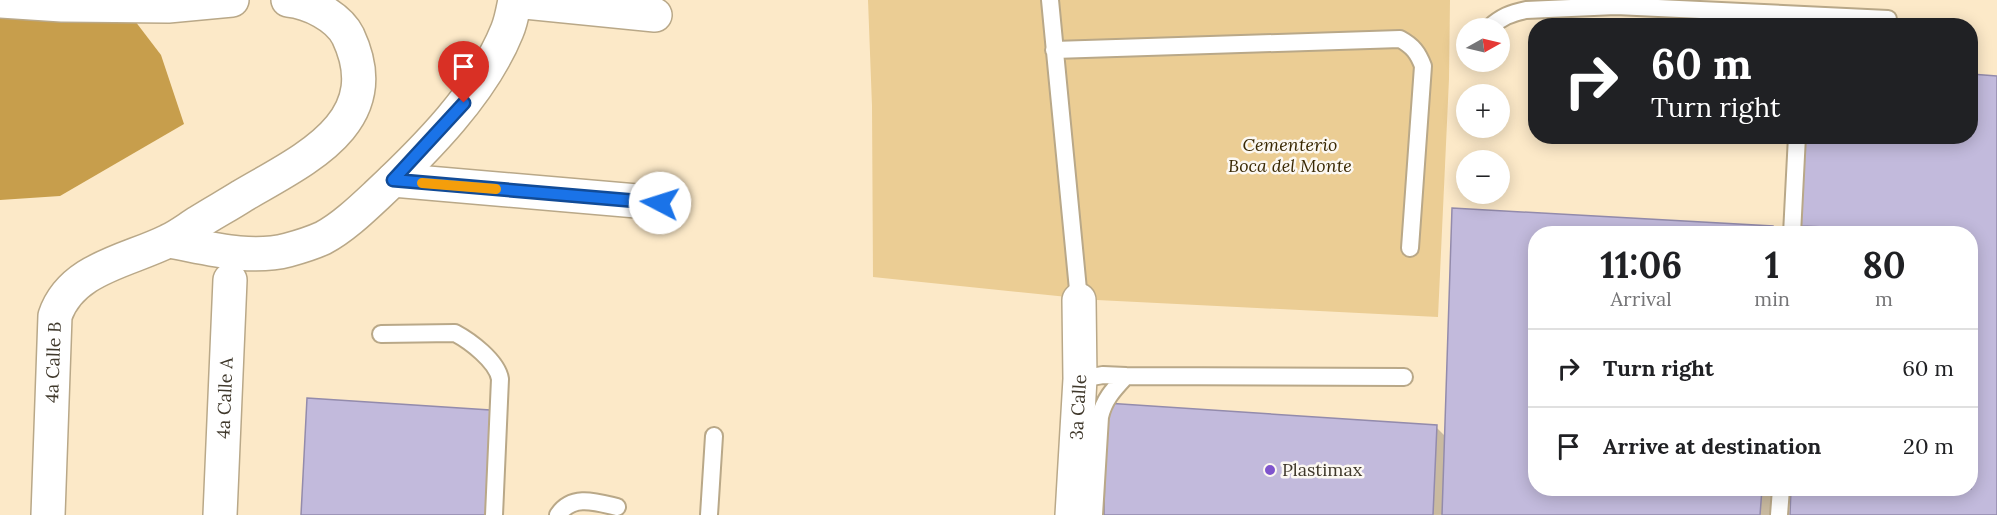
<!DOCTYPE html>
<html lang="en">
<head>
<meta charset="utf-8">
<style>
  :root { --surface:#fff; --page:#f2f2f2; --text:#202124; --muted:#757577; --line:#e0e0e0 }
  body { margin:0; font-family:Lora,serif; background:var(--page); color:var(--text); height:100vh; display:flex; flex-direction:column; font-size:22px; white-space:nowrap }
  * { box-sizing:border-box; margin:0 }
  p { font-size:20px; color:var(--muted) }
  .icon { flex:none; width:33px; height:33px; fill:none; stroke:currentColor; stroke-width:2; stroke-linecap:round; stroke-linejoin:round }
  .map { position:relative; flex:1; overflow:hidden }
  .sheet { position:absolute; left:1528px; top:226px; width:450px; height:270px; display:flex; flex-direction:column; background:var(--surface); border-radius:24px; box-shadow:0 3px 15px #0003 }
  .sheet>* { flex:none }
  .guide { position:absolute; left:1528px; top:18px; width:450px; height:126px; border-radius:24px; box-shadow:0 3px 15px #0003; background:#202124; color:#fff; overflow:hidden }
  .needle { width:39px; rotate:82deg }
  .buttons { position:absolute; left:1456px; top:18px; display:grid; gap:12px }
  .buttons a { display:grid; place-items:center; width:54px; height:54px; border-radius:50%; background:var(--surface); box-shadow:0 3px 15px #0003; font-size:30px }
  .pin { position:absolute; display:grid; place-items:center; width:51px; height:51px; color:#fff; margin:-62px -26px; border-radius:50% 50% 50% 0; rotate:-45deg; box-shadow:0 0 6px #0007 }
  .pin .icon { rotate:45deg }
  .me { position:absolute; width:66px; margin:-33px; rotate:275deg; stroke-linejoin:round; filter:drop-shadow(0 0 4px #0008) }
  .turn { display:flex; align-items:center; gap:21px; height:126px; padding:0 24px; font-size:27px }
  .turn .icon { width:78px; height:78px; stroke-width:2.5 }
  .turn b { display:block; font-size:42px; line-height:51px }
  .eta { display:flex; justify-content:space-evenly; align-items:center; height:102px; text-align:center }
  .eta b { font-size:36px; font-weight:800; line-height:42px }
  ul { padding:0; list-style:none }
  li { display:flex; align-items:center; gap:18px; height:78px; padding:0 24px; border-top:2px solid var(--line) }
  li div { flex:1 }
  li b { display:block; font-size:22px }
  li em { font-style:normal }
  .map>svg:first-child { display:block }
</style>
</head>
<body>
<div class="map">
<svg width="1997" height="515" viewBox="0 0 1997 515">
  <rect width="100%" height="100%" fill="#fce9c8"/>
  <path fill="#ebcd94" d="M868,0H1450L1449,79L1438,317L1097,300L873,277L872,106Z"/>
  <path fill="#c79e4c" d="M0,0H119L161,55L184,124L60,196L0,200Z"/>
  <path fill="#0003" d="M1971,76L1997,77V515H1791L1792,489H1971V234H1812L1803,225L1971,136Z
    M1453,209L1773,227L1779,234H1536V489H1773L1771,515H1105L1436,427L1446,437Z"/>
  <path fill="#c2badc" stroke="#938bac" stroke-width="1.5" d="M1971,74L1997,76V515H1790L1791,489H1971V234H1850V228L1801,226L1804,136H1971Z
    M1452,208L1773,226V234H1536V489H1762L1760,515H1442Z
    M307,398L490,410L486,515H301Z
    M1106,403L1437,425L1433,515H1104Z"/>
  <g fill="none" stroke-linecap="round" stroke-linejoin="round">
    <defs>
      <path id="service" d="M1050,0L1079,300
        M1489,28C1501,17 1511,13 1526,10L1616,6L1888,19
        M1054,50L1400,39C1413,46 1418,53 1423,66L1410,248
        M1792,234L1797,136
        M381,334L455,333C470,341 497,361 500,379L494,515
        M1080,379L1103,375L1126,376
        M558,515C572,494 596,502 617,507
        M709,515L714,436
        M1094,515L1100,417C1104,399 1114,389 1126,376L1404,377
        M1779,515L1781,489"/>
      <g id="minor">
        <path d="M0,1L62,5L168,6L232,0"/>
        <path d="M515,1L655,15"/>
        <path d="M393,180L660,203"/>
        <path d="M170,241C208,248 250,260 288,250C299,247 312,243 323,238C342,228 361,210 377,195C425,150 482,93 507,31C511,22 513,10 515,0"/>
        <path id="s1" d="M48,515L55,316C71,268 128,261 168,241C179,236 189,228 199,222C213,213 228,205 242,196C303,160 389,123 348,36C338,16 309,2 288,0"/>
        <path id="s2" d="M220,515L230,280"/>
        <path id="s3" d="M1072,515L1080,379L1079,300"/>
      </g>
    </defs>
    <use href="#service" stroke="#b9a888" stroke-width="20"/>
    <use href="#minor" stroke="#b9a888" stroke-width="36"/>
    <use href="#service" stroke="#fff" stroke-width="16"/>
    <use href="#minor" stroke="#fff" stroke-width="33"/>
  </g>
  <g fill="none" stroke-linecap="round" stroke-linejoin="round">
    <defs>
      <path id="route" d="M464,103L393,180L660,203"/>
    </defs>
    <use href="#route" stroke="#114b97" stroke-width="15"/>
    <use href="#route" stroke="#1a73e8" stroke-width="10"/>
    <path stroke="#f59e0b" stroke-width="10" d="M422,183L496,189"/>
  </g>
  <circle fill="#7f54cd" stroke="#fcf8f2" stroke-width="2" cx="1270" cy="470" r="6"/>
  <g text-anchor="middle" stroke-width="5" stroke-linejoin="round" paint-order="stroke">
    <g font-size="18" font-style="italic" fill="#392803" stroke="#fcf8f2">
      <text x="1290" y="151">Cementerio<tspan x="1290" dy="21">Boca del Monte</tspan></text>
    </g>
    <g font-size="18" fill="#3f382b" stroke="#fcf8f2">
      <text dy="6" stroke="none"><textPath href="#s1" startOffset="153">4a Calle B</textPath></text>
      <text dy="6" stroke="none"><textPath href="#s2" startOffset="117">4a Calle A</textPath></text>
      <text dy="6" stroke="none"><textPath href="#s3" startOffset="108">3a Calle</textPath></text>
    </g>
    <g font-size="18" fill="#3f382b" stroke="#fcf8f2" text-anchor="start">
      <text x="1282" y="476">Plastimax</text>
    </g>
  </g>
</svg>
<div class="buttons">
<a><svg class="needle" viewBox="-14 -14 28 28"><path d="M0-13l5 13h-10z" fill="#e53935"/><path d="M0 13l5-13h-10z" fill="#757577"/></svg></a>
<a>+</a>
<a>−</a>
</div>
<div class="pin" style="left:464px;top:103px;background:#d93025"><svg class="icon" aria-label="arrive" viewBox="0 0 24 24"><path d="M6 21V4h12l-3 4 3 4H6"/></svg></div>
<svg class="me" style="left:660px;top:203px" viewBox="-20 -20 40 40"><circle r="19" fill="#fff"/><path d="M0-13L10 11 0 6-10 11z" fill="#1a73e8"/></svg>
<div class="guide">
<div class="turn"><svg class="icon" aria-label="right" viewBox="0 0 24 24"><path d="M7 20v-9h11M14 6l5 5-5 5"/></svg><div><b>60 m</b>Turn right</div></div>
</div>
<section class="sheet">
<div class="eta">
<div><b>11:06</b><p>Arrival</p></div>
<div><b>1</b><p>min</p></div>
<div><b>80</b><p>m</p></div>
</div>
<ul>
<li><svg class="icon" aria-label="right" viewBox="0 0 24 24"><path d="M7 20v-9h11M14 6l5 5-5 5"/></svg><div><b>Turn right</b></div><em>60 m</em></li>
<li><svg class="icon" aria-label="arrive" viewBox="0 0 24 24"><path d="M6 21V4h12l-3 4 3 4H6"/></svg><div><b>Arrive at destination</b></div><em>20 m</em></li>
</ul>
</section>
</div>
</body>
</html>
